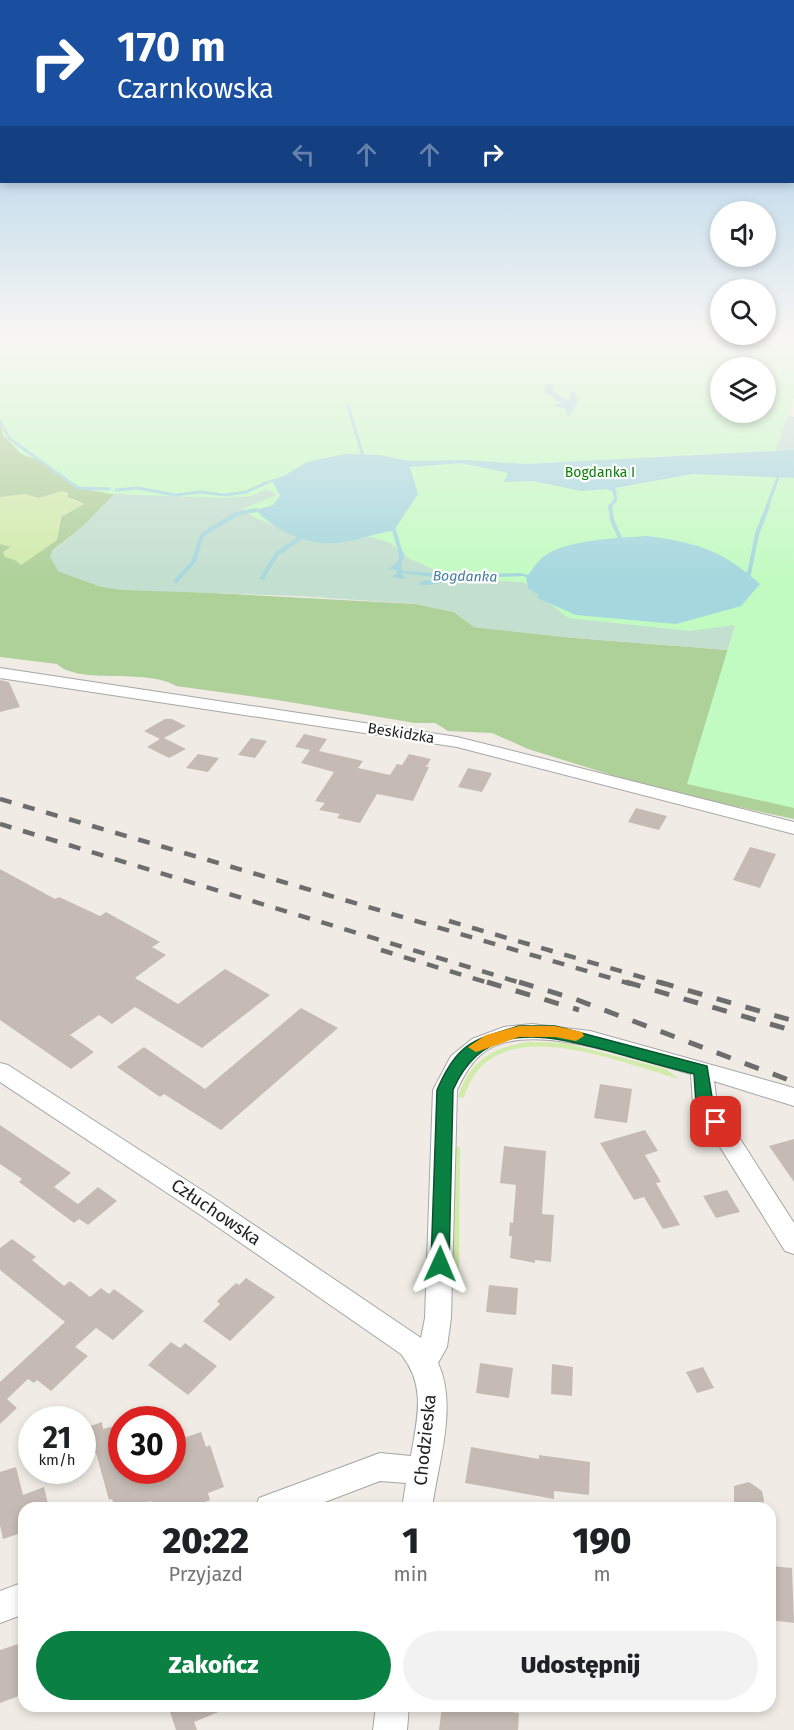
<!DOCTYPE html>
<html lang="pl">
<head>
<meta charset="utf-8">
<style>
  :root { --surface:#fff; --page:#f2f2f2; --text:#202124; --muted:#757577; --accent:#0b8043 }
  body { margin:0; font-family:"Fira Sans",sans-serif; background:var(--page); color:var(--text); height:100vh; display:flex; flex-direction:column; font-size:22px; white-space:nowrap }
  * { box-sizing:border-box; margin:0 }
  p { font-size:20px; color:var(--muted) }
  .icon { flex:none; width:33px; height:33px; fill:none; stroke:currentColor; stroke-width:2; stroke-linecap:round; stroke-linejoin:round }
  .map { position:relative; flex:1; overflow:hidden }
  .details { position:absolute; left:18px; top:1502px; width:758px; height:210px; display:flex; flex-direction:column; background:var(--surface); border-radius:18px; box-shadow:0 3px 9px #0003 }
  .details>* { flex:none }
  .banner { position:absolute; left:0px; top:0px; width:795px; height:183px; box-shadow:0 3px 9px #0003; background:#1a4fa0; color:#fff; overflow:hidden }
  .fabs { position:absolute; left:710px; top:201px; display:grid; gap:12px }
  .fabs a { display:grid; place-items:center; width:66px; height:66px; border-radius:50%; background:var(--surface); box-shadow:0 3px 9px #0003; font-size:30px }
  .speed { position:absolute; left:18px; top:1406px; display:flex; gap:12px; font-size:30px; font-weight:700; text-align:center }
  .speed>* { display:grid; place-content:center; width:78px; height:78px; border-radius:50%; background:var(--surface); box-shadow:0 3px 9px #0003; line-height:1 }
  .speed small { font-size:15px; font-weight:400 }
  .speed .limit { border:9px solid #d22; background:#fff; color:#111 }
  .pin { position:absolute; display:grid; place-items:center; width:51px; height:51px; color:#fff; margin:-26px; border-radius:12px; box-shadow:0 3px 9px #0006 }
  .me { position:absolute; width:66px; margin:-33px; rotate:1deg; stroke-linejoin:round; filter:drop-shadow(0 0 4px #0008) }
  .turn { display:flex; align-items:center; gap:21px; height:126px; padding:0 18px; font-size:27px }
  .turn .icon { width:78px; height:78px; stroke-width:2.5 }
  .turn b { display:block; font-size:42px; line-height:51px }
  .lanes { display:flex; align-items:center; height:57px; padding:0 18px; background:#0003; justify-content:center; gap:30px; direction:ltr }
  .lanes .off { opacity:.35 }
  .eta { display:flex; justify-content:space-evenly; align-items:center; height:102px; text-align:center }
  .eta b { font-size:36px; font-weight:800; line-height:42px }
  .action { display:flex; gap:12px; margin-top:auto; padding:12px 18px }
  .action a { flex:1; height:69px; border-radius:36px; background:var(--accent); color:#fff; font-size:24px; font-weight:800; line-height:69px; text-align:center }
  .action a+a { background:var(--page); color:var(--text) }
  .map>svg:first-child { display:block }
</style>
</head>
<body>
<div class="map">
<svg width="794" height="1730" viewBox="0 0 794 1730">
  <rect width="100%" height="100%" fill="#f0ece5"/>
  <path fill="#d0ebaa" d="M62,491L74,501L84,504L60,517L57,540L21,565L15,560L5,557L3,552L11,548L0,544V497L25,494L39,498Z
    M530,1042L565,1043L666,1069L679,1079C617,1062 490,1006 464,1098L458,1097C469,1061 494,1046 530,1042Z
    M454,1147H460L459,1273L452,1272Z"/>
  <path fill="#aed099" d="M0,337H794V398L769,394L765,368L273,374L52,551L58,571L102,587L416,604L454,612L474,627L575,638L794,655V819L663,791L528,749L492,733L448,731L435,723H415L277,700L176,686C144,667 81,686 57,664L0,657V544L11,547L3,552L5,557L15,560L21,565L57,540L61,517L84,504L68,497L67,493L62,491L39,498L25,494L0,497Z"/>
  <path fill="#c2dfcf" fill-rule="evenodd" d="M765,408L794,417V655L575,638L474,627L454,612L416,604L298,596L121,590L102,587L58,571L50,557L52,552L84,525L122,486L720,412H765ZM280,496L301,537L267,523Z"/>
  <path fill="#c2fbc2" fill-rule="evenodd" d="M0,337H794V397L773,459L794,470V808L687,784L735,625L690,631L568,618L523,582L458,580L410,559L390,543L372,537L344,541L312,540L253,517L242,509L277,495L267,489L251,496L225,498L112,494L74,487L44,462L21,454L3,435L0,419ZM720,368H765V412H720Z"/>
  <path fill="#a5d7de" d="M547,384L555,385L552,391L568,401L571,397L569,391L575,392L578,401L570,415L573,417L567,415L565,408L553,406L562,402L555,400L554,397L543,392Z
    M794,450V478L692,474L615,488L618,494L607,489L581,491L534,481L504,482L508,473L461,463L410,467L418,494L394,530C375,534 354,542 334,543C307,545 273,530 256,510L273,505L280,496L273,482L259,484L284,476L307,462L344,454L380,455L408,461L465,460L525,464Z
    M648,536C698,543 722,550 760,584L741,606L676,624L576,615L537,598L539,595L528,588L526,577L523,576L453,579H450L449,583C436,582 430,587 418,584L426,580L436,581L437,579L434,577L402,573L405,579L393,577L397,572L395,569L387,570L398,562L399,552H404L401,568L403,571L459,575L520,573L528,575C532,570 537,562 543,557C566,539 620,538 648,536Z"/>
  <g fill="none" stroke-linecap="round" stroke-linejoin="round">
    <path stroke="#a5d7de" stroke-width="3" d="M348,406L363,456
      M0,422L10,439L78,488L109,489
      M116,490L138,488L175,495L200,492L225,495L246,492L266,483
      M610,507L616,499L614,493
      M767,507L779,475L794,473"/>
    <path stroke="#a5d7de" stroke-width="4" d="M610,506L612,520L620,538
      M389,529L394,530L402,557
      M743,574H749L757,534L768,506
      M262,578L277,554L301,537
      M176,581L194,561L202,535L236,514L256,510"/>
  </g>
  <path fill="#c5bbb4" d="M0,680L9,682L20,707L0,712Z
    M165,719H172L186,726L164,738L186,749L169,758L147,747L160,739L144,731Z
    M304,734L327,739L319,751L363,761L358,768L390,775L397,764L402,765L409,754L431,759L426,767H429L413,801L377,794L360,823L337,818L340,814L319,810L325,803L315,801L334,772L301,763L310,750L295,747Z
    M251,738L267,741L255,758L238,755Z
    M198,754L219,758L208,772L186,768Z
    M468,768L492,773L482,792L458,787Z
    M636,808L667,816L659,830L628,822Z
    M750,847L776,854L760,888L733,880Z
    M0,869L55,899L59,897L100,916L106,912L160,942L152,947L166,955L135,978L178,1004L225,969L270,995L202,1048L135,1007L112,1024L99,1015L70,1035L94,1052L71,1069L0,1020Z
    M301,1008L338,1028L221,1130L164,1094L160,1097L117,1067L144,1047L205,1089Z
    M600,1084L632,1089L627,1123L594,1118Z
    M0,1125L71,1173L54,1187L78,1204L98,1187L117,1201L88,1225L79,1219L74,1223L19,1182L22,1179L0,1164Z
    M645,1130L658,1151L645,1155L661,1182L656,1183L680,1225L663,1229L644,1197L634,1200L600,1143Z
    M794,1139V1182L769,1146Z
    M504,1146L546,1151L542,1214L554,1215L551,1262L535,1260V1263L510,1258L512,1236H509L510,1222L513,1223L516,1185L500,1183Z
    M727,1190L740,1212L716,1218L703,1196Z
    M12,1239L36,1257L32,1260L64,1286L70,1281L90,1297L101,1288L109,1294L114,1289L144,1311L113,1340L96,1328L75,1347L88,1356L51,1391L37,1380L34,1383L28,1379L7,1399L17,1408L0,1424V1382L65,1322L0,1270V1248Z
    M246,1278L275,1297L230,1341L203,1321L220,1304L217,1301L236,1283L239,1285Z
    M489,1285L518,1288L516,1315L486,1312Z
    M171,1342L180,1348L185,1343L217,1366L188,1395L148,1365Z
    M480,1363L513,1368L509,1398L476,1393Z
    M552,1364L573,1367L572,1396L551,1394Z
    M703,1367L714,1388L697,1393L686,1372Z
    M102,1422L103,1429L122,1424V1470H172V1442L201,1432L206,1447L210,1445L224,1487L208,1493L210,1500L191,1508H153L151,1501L134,1508H115L112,1499L109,1500L96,1453L82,1458V1429Z
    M471,1447L539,1459V1455L590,1462L589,1495L554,1491V1499L465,1483Z
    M16,1467L23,1495L44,1487L49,1508H24V1532L3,1539L0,1525V1472Z
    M749,1482L762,1491L764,1500L762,1508H740L734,1501V1486Z
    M770,1566L792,1568L794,1623L770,1620Z
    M24,1642V1694L0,1703V1650Z
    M168,1706H233L194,1722L197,1730H176Z
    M442,1706H465L519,1713L518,1730H439Z"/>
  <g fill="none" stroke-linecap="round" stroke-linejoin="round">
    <defs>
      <path id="street" d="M0,668L457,737L794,822V834L457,747L0,678Z
        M532,1024L590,1031L794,1088V1106L714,1081L717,1103L794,1223V1254L785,1251L697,1110L693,1104L691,1074C641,1061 534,1020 487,1050C472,1060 464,1075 457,1090L451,1318L447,1347L438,1363C458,1406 438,1463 432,1508H402L406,1483L380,1481L309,1508H255L259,1498L380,1453L411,1456C417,1418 427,1387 401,1354L199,1214L0,1082V1063L8,1065L217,1200L421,1338L425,1318L433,1090L451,1056L472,1039L504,1027Z
        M24,1582V1614L0,1623V1591Z
        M376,1706H409L407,1730H373Z"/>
    </defs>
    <use href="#street" stroke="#a6a6a6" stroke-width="2"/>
    <use href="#street" fill="#fff" fill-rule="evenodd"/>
    <path stroke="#6d6d6d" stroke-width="4.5" stroke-dasharray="12 12" stroke-linecap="butt" d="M0,799L631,984
      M0,824L524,984
      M449,921L665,984
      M381,950L492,984"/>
    <path stroke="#6d6d6d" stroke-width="5" stroke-dasharray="15 15" stroke-linecap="butt" d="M487,982L579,1010
      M519,982L575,999L794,1082
      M626,982L794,1031
      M659,982L794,1021"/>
  </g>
  <linearGradient id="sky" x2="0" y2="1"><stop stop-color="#8dc2e4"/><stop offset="0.58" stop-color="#f8f6f3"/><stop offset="1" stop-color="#f8f6f3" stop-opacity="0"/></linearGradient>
  <rect width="794" height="580" fill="url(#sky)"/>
  <path fill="#0b8043" stroke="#07532c" stroke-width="1.5" d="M519,1026H555L707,1066L713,1103L724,1122L716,1128L710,1126L696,1104L694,1074C666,1067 637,1059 609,1051C548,1035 484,1018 453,1090L449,1264L446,1269L440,1272L433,1269L431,1264L437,1090C457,1043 472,1040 519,1026Z"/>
  <path fill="#f59e0b" d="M519,1026H555L582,1032L584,1036L576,1041L555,1037H519L476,1052L468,1047L486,1035Z"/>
  <g text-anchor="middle" stroke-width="4.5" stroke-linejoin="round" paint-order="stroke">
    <g font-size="14" fill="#0a8109" stroke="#fff">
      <text x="600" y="477">Bogdanka I</text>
    </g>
    <g font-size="14" font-style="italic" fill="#437ba1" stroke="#fff">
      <text transform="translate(465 576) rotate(1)" y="5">Bogdanka</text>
    </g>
    <g font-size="15" fill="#1f1f1f" stroke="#fff">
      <text transform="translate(401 733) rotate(9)" y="5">Beskidzka</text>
    </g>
    <g font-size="18" fill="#1f1f1f" stroke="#fff">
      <text transform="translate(216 1212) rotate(34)" y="6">Człuchowska</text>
      <text transform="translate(425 1440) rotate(-84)" y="6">Chodzieska</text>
    </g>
  </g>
</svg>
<div class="fabs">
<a><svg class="icon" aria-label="sound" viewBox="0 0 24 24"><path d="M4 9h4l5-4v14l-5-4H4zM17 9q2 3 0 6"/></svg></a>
<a><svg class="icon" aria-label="search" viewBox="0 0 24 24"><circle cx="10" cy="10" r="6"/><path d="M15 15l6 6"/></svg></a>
<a><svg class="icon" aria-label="layers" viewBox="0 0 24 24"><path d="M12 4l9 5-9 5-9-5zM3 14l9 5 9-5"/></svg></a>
</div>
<div class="speed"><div>21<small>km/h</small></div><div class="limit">30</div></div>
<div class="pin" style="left:716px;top:1122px;background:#d93025"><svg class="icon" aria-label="arrive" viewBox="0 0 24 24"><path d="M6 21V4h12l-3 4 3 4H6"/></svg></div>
<svg class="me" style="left:440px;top:1264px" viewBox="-20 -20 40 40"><path d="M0-17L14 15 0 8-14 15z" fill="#0b8043" stroke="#fff" stroke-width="4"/></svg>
<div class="banner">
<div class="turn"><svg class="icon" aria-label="right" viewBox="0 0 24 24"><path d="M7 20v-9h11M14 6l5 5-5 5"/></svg><div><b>170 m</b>Czarnkowska</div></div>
<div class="lanes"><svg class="icon off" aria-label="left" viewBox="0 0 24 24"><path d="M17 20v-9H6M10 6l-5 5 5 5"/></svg><svg class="icon off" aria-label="ahead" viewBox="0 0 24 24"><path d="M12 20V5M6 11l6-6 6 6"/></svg><svg class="icon off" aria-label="ahead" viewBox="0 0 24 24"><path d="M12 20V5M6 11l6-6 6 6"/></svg><svg class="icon" aria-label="right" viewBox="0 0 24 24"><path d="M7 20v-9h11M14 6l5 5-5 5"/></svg></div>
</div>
<section class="details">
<div class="eta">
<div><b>20:22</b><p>Przyjazd</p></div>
<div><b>1</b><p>min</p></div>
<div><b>190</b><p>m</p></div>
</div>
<div class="action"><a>Zakończ</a><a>Udostępnij</a></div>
</section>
</div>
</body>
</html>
